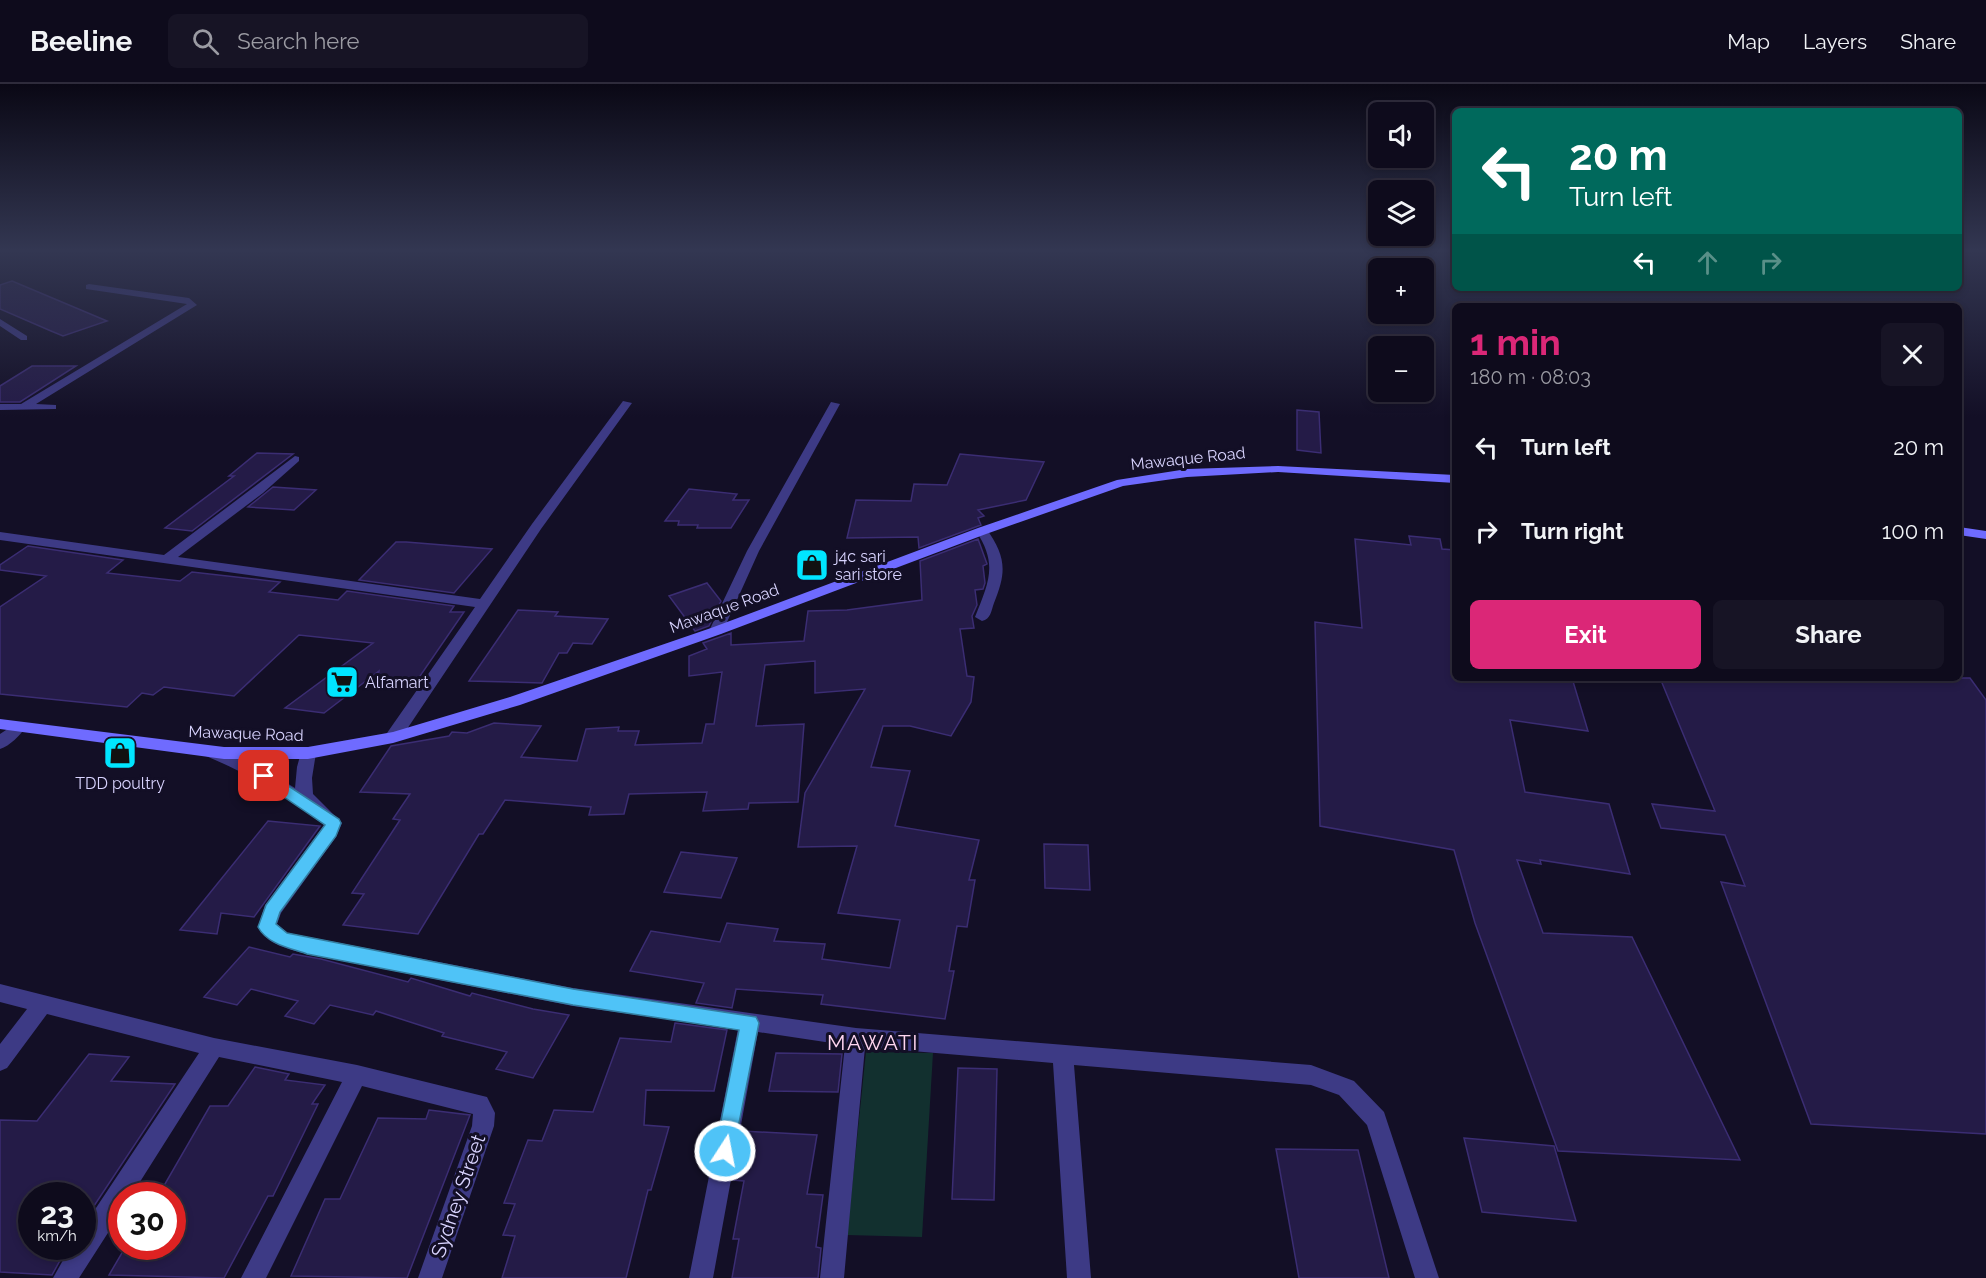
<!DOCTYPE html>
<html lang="en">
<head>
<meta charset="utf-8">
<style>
  :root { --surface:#0e0b1c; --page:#171425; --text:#f1f3f6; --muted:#9b9ba3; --line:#2e2b3b; --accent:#db2777 }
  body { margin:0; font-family:Raleway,sans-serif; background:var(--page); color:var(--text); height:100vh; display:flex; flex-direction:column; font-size:22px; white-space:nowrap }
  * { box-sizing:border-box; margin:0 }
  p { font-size:20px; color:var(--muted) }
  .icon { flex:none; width:33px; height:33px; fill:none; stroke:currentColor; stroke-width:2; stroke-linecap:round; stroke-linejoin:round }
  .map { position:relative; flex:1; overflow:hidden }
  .panel { position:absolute; left:1452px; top:219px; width:510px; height:378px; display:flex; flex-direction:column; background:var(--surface); border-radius:9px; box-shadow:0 3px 9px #0003,0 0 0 2px var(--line) }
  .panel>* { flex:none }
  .banner { position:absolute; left:1452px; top:24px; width:510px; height:183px; border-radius:9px; box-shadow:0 3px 9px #0003,0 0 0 2px var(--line); background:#00695c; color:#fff; overflow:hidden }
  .controls { position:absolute; left:1368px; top:18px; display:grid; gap:12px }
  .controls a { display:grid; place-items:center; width:66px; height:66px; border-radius:9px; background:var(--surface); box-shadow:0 3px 9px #0003,0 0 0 2px var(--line); font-size:30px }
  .speed { position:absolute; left:18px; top:1098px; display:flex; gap:12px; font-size:30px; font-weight:700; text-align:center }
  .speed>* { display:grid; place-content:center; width:78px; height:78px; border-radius:50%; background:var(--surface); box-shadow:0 3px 9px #0003,0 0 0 2px var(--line); line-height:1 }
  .speed small { font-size:15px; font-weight:400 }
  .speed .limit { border:9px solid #d22; background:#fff; color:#111 }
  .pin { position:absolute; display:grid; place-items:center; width:51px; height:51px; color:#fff; margin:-26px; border-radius:12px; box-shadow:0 3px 9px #0006 }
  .me { position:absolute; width:66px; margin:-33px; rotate:11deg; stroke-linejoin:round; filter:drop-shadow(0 0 4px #0008) }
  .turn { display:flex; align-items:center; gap:21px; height:126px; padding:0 18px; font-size:27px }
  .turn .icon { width:78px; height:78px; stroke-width:2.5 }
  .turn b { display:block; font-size:42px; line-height:51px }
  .lanes { display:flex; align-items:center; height:57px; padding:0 18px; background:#0003; justify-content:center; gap:30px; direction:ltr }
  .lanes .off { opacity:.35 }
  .round { display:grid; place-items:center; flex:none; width:63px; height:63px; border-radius:9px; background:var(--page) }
  .overview { display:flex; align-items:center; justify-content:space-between; height:102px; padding:0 18px }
  h1 { font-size:36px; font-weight:700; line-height:45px; color:var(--accent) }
  .button { display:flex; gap:12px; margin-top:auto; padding:12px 18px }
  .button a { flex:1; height:69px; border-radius:9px; background:var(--accent); color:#fff; font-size:24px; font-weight:700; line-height:69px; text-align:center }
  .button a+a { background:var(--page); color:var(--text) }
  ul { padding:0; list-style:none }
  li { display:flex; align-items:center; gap:18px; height:84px; padding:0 18px }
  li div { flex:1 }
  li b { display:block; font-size:22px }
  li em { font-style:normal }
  header { display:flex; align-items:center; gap:36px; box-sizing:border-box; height:84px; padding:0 30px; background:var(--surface); border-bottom:2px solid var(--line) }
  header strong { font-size:28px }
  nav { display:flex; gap:33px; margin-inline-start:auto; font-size:21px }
  .search { width:420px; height:54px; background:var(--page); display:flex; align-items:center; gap:15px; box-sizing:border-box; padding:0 21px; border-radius:9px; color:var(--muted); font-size:22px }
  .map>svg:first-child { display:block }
</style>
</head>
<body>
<header>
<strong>Beeline</strong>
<div class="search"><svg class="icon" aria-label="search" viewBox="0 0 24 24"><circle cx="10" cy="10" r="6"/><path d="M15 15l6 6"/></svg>Search here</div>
<nav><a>Map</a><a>Layers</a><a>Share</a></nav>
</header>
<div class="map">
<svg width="1986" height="1194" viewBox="0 0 1986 1194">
  <rect width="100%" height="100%" fill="#130f26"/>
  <path fill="#12302f" d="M866,968L933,969L922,1153L847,1151Z"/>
  <path fill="#241b47" stroke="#3b2d73" stroke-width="1.5" d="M12,197L107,237L63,252L51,247L0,225V201Z
    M32,282H76L20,318H0V302Z
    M1297,326L1319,328L1321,369L1297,366Z
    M257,369L293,370L192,447L165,444L234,392H229Z
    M960,370L1044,378L1026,416L978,426L984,432L978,434L981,441L919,464L918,453L847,454L856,416L911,417L914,400L947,401Z
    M273,403L316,406L294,426L248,423Z
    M689,405L737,410L733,416H749L731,444H697L698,441H678L679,437H665Z
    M1409,452L1440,455L1442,465L1455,466V594H1572L1588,647L1510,636L1525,708L1609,720L1630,790L1540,776L1541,780L1517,776L1543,849L1632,853L1740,1076L1558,1067L1475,839L1454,766L1320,742L1315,538L1362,544L1355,455L1411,461Z
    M978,455L987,480L983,482L985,499L983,505L975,506L977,521L972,532L974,544L960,545L967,592L974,593L971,618L951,652L910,642H883L871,683L910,687L895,742L979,756L969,796H975L967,843L957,842L949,887H954L945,935L821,920L823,911L736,905L732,924L696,919L704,899L630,887L651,847L720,858L727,839L778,845L774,857L825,860L822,875L890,884L900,836L838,829L857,762L798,763L805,709L865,605L815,609V577L765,581L756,642L804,640L798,718L749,719L748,725L703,727L707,708L629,710L624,730L589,731L591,723L505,716L483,750H479L418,850L343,841L364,810L352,809L400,736L393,735L410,710L360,708L391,662L449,652L452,648L467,649L494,639L541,642L521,673L577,677L586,645L619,643L618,647H639L635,661L702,659L706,640H714L722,588L689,592V572L707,565L703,559L731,549V561L804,557L808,527L847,526L922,516L920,477Z
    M396,458H406L492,465L454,509L359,496Z
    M28,462L123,476L107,489L180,497L192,488L280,498L269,508L338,516L347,507L454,522L450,528H464L418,595L378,594L379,587L324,629L285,624L373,559L299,551L234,612L164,603L153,611L142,609L127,623L0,610V523L46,492L0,486V481Z
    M707,499L721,517L709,542L695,547L669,512Z
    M518,526L558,528L555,532L608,535L592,560L573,559L567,569H559L542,599L469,597Z
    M1660,594H1970L1986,616V1050L1811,1040L1721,798L1745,802L1725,751L1661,744L1652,720L1715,727Z
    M268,737L320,742L254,833L221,829L217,850L180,846Z
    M1044,760L1088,761L1090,806L1045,804Z
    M681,768L737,774L721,814L664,808Z
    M249,863L290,873L293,870L321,875L408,898L411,894L470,912L472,909L533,925L569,931L533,994L496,985L507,968L442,952L444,949L376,927L373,931L330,921L314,940L285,932L298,917L251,905L237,921L204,913Z
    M675,939L727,946L714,1007L646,1006L644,1041L669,1043L651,1106H648L626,1194H502L515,1152L503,1151L515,1120L504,1119L528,1056L542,1057L554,1026L593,1028L620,954L671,958Z
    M776,969L842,970L838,1008L769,1007Z
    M89,970L129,973L111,997L175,1000L82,1140V1112H32V1162H68L52,1191L0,1188V1036L37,1037Z
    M255,983L289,990L285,996L325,1001L312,1020H318L273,1112H268L224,1194L109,1191L126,1162H172V1112H158L210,1022H228Z
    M958,984L997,985L994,1116L952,1115Z
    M429,1026L470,1031L407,1194L291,1192L325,1115H340L378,1034L426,1035Z
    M742,1047L817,1051L807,1110L823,1111L816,1163L821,1164L818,1194H732L739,1155H733L744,1097L733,1096Z
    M1464,1054L1554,1062L1576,1137L1482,1128Z
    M1276,1065L1358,1066L1389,1194H1299Z"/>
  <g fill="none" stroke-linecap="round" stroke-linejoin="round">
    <path fill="#3d3a85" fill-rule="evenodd" d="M89,200L189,214L197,221L36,320L56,321V325L0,326V320H21L187,220L86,205V201Z
      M0,235L27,252V256H21L0,242Z
      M623,317L632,319L541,445L399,657H387L385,653L387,649L475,523L0,456V448L164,471L295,372L299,373V377L263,409L178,473L480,515L532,440Z
      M831,318L840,320L759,467L723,547L721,550H711L709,547L747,467Z
      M982,443L986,444C1006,473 1007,487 994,519C991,527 991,535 982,537L975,533C989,498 998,480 976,447Z
      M18,638L24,639L26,643C20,651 10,662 0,665V650Z
      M212,662L256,680L295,704L297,683L302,665H314L316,669L312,694L313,710L342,739L336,753L281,829L277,840L288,849L573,904L856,944L1311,981L1354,997L1384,1028L1439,1194H1415L1367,1041L1339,1011L1311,1001L1074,981L1091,1194H1067L1053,979L865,963L844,1194H820L845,961L758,948L713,1194H689L738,945L573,922L307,870C289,865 267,861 258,843L265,821L324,741C288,713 249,690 206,672L204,668L206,664Z
      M0,900L214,954L357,981L487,1013L495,1029L494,1042L442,1194H418L472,1042L473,1030L362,1002L266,1194H241L342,998L219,973L131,1112H122V1127L79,1194H53L71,1162H82V1145L199,969L47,930L7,984L0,987V960L27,925L0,918Z"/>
    <path fill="#6f6bff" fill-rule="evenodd" d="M1278,382L1455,391V399L1278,388L1187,393L1123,402L986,450L721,550L520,621L393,659L308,675H224L0,645V635L224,663H308L393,648L510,613L711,544L978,444L1117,396L1187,385Z
      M1959,443L1986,447V455L1959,451Z"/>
  </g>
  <linearGradient id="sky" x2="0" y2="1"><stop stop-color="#0a0815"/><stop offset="0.5" stop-color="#333752"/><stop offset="1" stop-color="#333752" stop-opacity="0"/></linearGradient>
  <rect width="1986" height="333" fill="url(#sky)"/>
  <path fill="#4fc3f7" stroke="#337fa1" stroke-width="1.5" d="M264,686L339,735L341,739L336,752L280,828L276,840L287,849L573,905L756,933L759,939L732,1074L725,1077L718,1074L715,1067L739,946L573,921L307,870C290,864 267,860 258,843L266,821L325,741L259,696L257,692Z"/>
  <defs>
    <symbol id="shop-square" viewBox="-11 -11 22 22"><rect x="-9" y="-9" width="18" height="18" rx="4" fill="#00e5ff" stroke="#130f26"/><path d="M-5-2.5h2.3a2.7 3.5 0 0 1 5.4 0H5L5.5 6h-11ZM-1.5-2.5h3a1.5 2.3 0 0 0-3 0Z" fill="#111"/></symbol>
    <symbol id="supermarket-square" viewBox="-11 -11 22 22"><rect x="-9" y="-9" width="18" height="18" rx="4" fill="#00e5ff" stroke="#130f26"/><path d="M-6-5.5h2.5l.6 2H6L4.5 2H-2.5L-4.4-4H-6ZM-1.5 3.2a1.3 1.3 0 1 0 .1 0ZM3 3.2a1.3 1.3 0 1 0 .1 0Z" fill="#111"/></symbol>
  </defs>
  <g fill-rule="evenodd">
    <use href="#shop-square" x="793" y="462" width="38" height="38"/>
    <use href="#supermarket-square" x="323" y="579" width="38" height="38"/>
    <use href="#shop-square" x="101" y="650" width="38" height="38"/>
  </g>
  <g text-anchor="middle" stroke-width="6" stroke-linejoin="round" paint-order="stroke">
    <g font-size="16" fill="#d9d4ff" stroke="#130f26">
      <text transform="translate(1188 374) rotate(-6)" y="6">Mawaque Road</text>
      <text transform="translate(724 524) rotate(-20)" y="6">Mawaque Road</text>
      <text transform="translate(246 649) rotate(2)" y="6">Mawaque Road</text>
    </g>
    <g font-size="16" fill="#d9d4ff" stroke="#130f26" text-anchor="start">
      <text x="835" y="478">j4c sari<tspan x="835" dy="18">sari store</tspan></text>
      <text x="365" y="604">Alfamart</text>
      <text x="120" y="705" text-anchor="middle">TDD poultry</text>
    </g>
    <g font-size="20" fill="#d9d4ff" stroke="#130f26">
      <text transform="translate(458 1112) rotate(-71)" y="7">Sydney Street</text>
    </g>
    <g font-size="21" letter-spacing="1.5" fill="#ffd6f0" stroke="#130f26">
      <text x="873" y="966">MAWATI</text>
    </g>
  </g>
</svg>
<div class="controls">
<a><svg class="icon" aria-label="sound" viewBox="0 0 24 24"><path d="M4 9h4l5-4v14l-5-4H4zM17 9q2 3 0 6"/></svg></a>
<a><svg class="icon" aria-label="layers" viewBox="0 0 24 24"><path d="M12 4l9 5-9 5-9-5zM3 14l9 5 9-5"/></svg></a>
<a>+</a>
<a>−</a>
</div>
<div class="speed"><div>23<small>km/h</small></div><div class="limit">30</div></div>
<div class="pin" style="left:264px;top:692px;background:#d93025"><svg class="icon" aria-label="arrive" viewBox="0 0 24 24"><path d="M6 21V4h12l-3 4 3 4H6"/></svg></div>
<svg class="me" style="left:725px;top:1067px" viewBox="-20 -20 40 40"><circle r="17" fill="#4fc3f7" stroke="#fff" stroke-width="3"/><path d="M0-11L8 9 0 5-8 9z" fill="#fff"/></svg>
<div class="banner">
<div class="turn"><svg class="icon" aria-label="left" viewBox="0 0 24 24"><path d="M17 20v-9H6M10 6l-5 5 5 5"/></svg><div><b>20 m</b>Turn left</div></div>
<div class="lanes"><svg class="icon" aria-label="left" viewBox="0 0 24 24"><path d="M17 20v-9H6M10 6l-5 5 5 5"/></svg><svg class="icon off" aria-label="ahead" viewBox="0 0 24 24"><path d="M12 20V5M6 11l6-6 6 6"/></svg><svg class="icon off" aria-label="right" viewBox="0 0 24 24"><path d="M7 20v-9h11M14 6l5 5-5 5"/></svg></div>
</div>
<section class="panel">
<div class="overview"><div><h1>1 min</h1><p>180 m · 08:03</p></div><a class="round"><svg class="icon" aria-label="close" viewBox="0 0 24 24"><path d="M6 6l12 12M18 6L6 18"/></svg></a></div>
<ul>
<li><svg class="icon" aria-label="left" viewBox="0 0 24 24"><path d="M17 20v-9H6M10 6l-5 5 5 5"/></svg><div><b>Turn left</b></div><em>20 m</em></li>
<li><svg class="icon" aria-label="right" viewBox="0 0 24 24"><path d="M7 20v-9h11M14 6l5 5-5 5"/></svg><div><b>Turn right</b></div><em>100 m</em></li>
</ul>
<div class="button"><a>Exit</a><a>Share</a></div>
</section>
</div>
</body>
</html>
